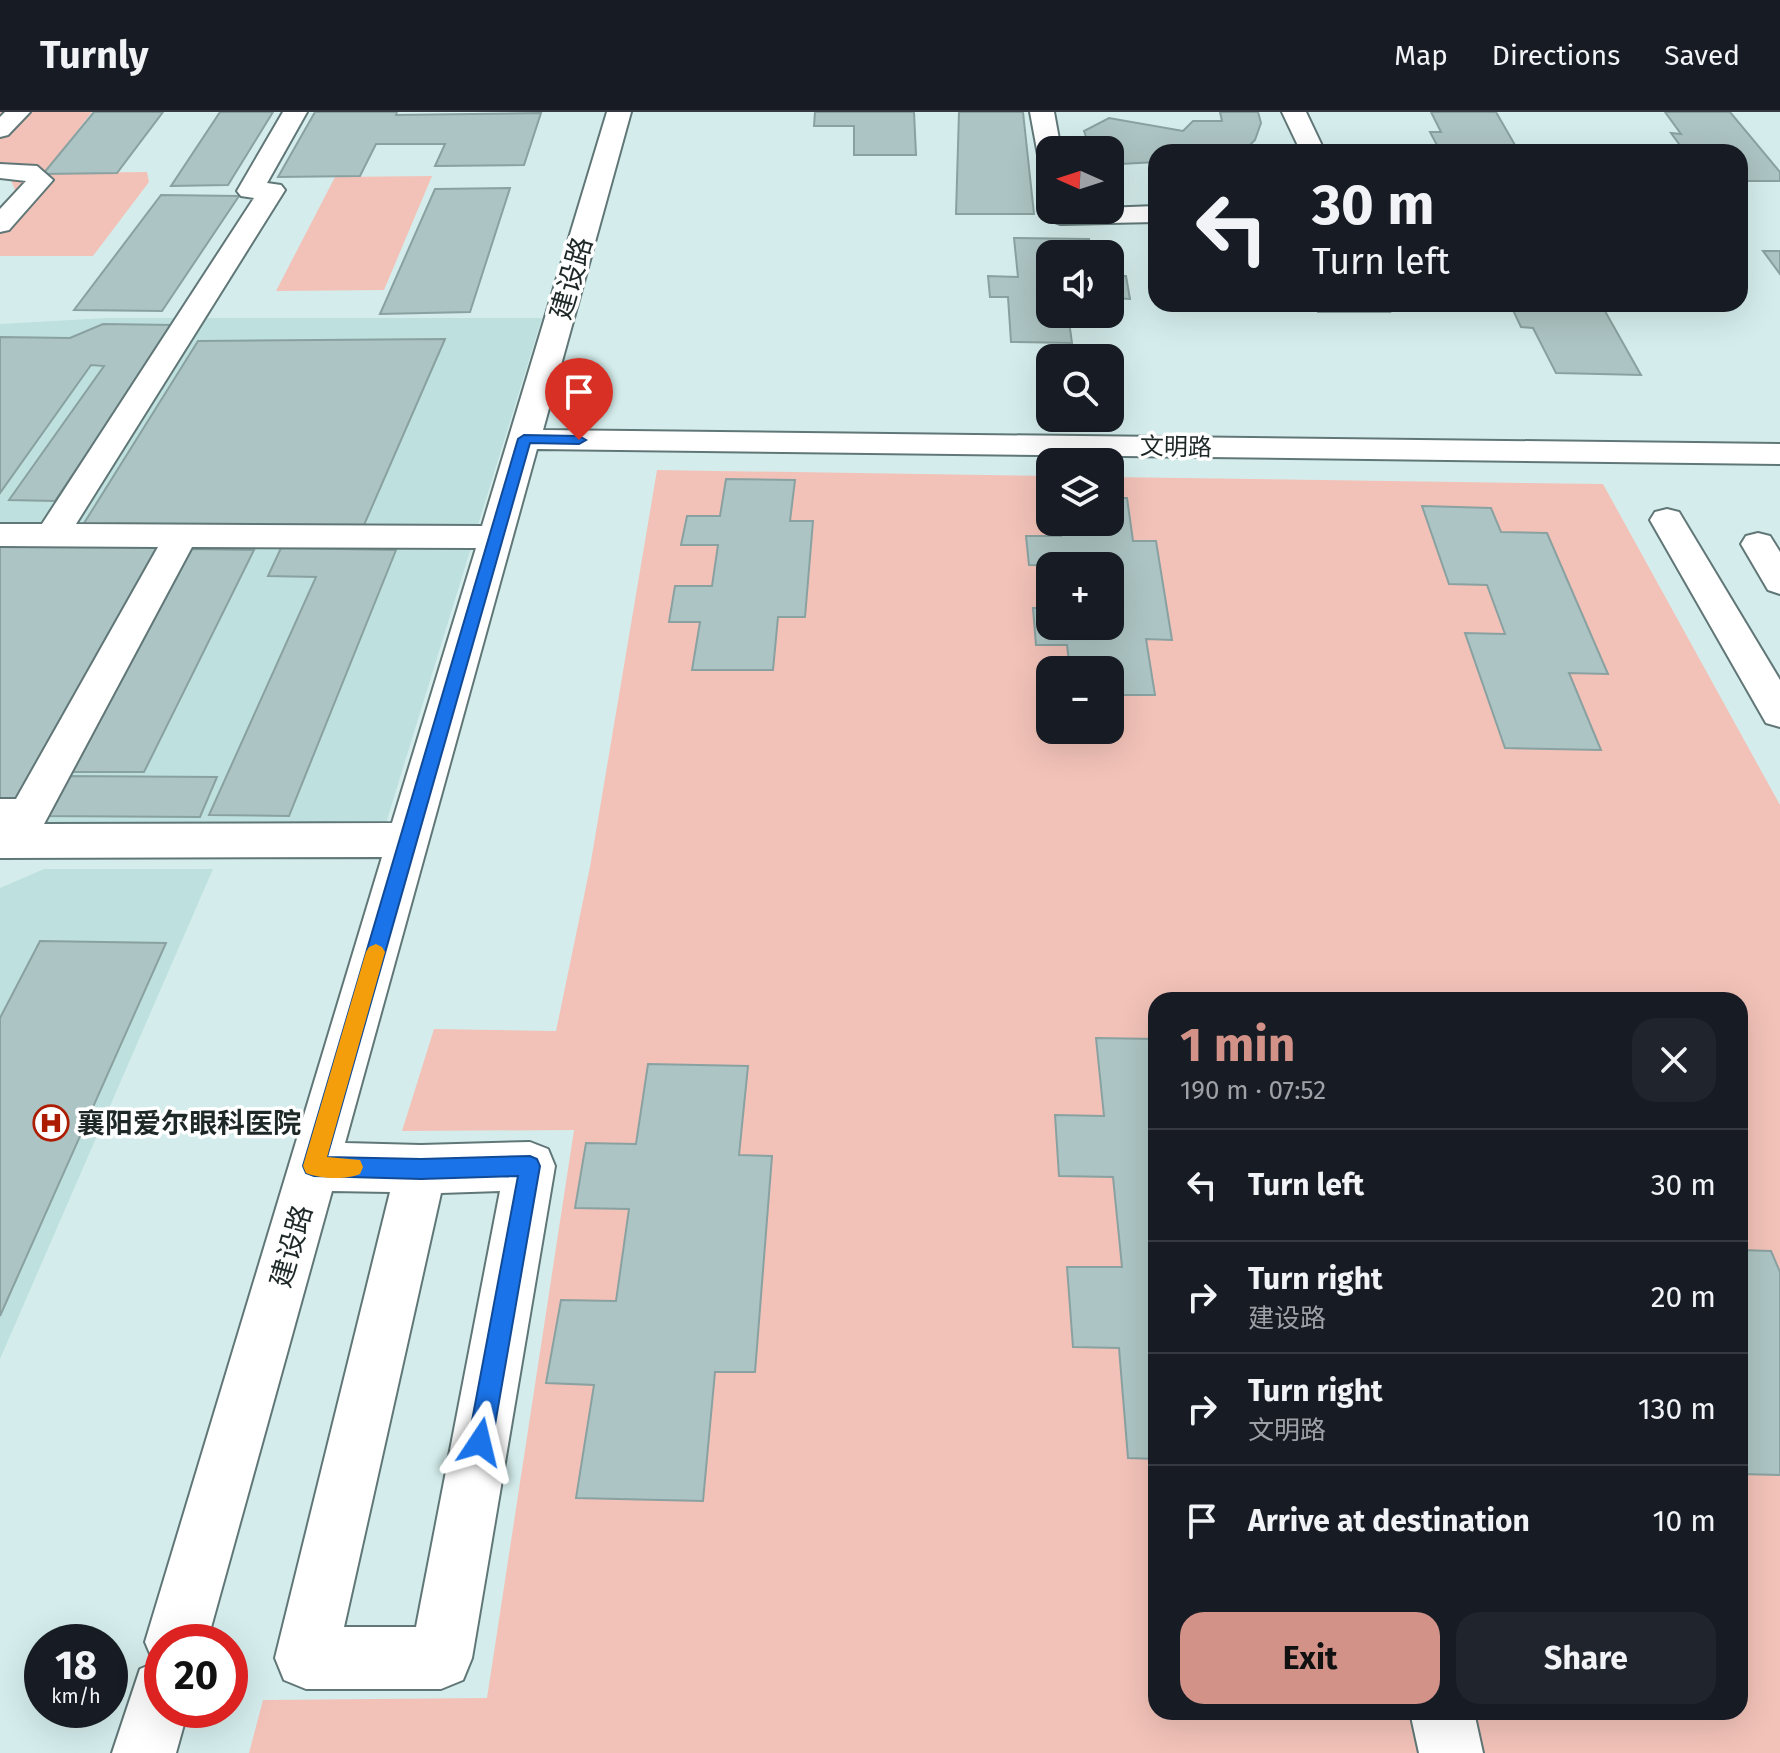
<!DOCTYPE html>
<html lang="en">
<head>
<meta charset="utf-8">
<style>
  :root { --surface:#171b24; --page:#20242c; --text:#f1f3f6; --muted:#9ea1a6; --line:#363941; --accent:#d29288 }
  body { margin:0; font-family:"Fira Sans","Noto Sans SC",sans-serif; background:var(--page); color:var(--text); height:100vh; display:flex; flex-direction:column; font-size:30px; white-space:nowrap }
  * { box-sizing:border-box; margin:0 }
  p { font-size:26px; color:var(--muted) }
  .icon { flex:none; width:44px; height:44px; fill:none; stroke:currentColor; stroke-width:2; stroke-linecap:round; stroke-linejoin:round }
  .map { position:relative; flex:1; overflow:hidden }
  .drawer { position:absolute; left:1148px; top:880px; width:600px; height:728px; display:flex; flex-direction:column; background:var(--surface); border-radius:24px; box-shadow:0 8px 32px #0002 }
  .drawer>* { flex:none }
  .banner { position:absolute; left:1148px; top:32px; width:600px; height:168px; border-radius:24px; box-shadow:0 8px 32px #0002; background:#171b24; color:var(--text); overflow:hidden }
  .needle { width:52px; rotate:273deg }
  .controls { position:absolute; left:1036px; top:24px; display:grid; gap:16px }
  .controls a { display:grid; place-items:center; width:88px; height:88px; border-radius:16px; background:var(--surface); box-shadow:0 8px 32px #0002; font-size:40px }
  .speed { position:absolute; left:24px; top:1512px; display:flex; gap:16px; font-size:40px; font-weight:700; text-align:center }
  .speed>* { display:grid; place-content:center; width:104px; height:104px; border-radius:50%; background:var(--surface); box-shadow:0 8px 32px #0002; line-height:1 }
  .speed small { font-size:20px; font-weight:400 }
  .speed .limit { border:12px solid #d22; background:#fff; color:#111 }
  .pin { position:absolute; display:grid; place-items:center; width:68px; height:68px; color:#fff; margin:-82px -34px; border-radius:50% 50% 50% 0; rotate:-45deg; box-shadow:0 0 8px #0007 }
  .pin .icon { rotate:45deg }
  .me { position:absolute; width:88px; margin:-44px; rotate:10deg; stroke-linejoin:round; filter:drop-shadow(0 0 6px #0008) }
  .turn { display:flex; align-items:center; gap:28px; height:168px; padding:0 32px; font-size:36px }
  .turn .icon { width:104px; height:104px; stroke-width:2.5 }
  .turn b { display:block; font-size:56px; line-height:68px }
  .round { display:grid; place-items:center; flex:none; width:84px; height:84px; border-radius:24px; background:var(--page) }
  .summary { display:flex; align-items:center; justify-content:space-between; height:136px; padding:0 32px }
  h1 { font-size:48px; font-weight:700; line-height:60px; color:var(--accent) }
  .cta { display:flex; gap:16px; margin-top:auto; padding:16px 32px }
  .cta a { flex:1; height:92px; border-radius:24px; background:var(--accent); color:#111; font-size:32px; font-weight:700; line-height:92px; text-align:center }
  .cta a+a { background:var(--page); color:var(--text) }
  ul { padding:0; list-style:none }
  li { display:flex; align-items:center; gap:24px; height:112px; padding:0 32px; border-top:2px solid var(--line) }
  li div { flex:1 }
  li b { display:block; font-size:30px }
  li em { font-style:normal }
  header { display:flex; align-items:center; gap:48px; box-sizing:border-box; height:112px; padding:0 40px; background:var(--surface); border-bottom:2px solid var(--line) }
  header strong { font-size:38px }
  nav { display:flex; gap:44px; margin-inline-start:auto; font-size:28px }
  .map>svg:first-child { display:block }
</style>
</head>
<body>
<header>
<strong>Turnly</strong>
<nav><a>Map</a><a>Directions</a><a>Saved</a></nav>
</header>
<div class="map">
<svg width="1780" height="1641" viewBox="0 0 1780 1641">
  <rect width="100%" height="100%" fill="#d4edec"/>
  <path fill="#bee0de" d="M106,206H542L386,711H0V212Z
    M44,757H213L0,1247V776Z"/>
  <path fill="#f2c2b8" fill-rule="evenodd" d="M0,0H92L44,61L147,60L149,70L93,144H0V96L15,78L10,66L0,65Z
    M432,64L384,178L276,179L335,65Z
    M657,358L1050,364V410H1110V365L1603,372L1780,693V1641H249L263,1588L487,1586L574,1018L402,1019L434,917L556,919L590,755ZM1050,454H1110V514H1050ZM1050,558H1110V618H1050ZM1156,888H1740V1600H1156Z"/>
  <path fill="#acc4c3" stroke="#89a1a0" stroke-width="2" d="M94,0H163L117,61L43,62Z
    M220,0H273L228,73L171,74Z
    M315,0H397L396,3L541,1L524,53L435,54L445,32H376L360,64L278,65Z
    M815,0H914L916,43H854V14H814Z
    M959,0H1023L1034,102H956Z
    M1220,0H1258L1261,11L1255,28L1243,40H1156V50L1121,52L1118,42L1088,30L1084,19L1109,6L1183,19L1193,9H1222Z
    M1431,0H1496L1519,40H1450L1448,35H1438L1430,20H1441Z
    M1665,0H1730L1780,60V69H1740V40H1695L1692,37L1682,36L1671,21L1681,22Z
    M510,76L470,200L380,202L435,77Z
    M161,83L239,84L162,199L74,198Z
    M1014,126L1089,127L1092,142H1050V202H1068L1072,231L1011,230L1008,185H990L988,164L1018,165Z
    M1763,139H1780V162Z
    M1110,164H1126L1130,187L1110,186Z
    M1315,192H1387L1390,200H1318Z
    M1522,192H1601L1641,263L1556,261L1533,216L1521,215L1511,194L1523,195Z
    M103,212L173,213L55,389L9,388L104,254L91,253L0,381V225L70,226Z
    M445,227L364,413L81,416L198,229Z
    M726,367L795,368L790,409H813L805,505H778L773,558H692L700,510H669L675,474H712L718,433H681L687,404H720Z
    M1110,386H1127L1133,429H1156L1172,528L1146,527L1155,583H1110V558H1070L1067,533H1036L1033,496H1050V514H1110V454L1029,453L1026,424H1061L1060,410H1110Z
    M1422,394L1491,396L1501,420L1547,421L1608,562L1569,561L1601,638L1505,636L1465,521L1505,522L1487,473L1449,472Z
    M0,431L171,435L17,697H0Z
    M281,436L396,438L289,704L209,703L316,465L268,464Z
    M189,437L254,438L144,660H67Z
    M61,664L217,665L200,705L39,704Z
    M40,829L166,831L0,1204V906Z
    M1096,926L1156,927V1347L1128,1346L1119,1236L1073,1235L1067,1155H1122L1113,1065L1059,1064L1055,1003L1104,1004Z
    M648,952L748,954L739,1043L772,1044L755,1260H715L703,1389L576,1386L594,1273L546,1271L561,1188L616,1189L629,1097L575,1096L586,1031L636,1032Z
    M1740,1138L1771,1139L1780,1160V1363L1740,1362Z"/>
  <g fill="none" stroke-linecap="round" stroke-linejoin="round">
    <defs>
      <path id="minor" d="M5,0H30L8,23L0,25V5Z
        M283,0H307L267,71L281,73L285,78L76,412L482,414L607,0H631L543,318L1780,332V352L537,337L345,1031L421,1033L530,1030L548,1037L555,1054L472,1546L463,1568L441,1577H306L284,1568L275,1546L390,1080L332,1079L207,1530H162V1598H188L176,1641H112L140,1557L154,1551L145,1530L382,745L0,746V687H16L158,435L0,434V412H42L254,86L241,84L237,79ZM192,435L476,436L392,711L44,712ZM500,1079L416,1515H344L441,1081Z
        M1030,0H1054L1061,38H1050V50L1041,48L1038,43Z
        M1282,0H1306L1325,40H1301Z
        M0,52L37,54L53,68L9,118L0,120V97L26,69L0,66Z
        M1050,94V98L1156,94V110L1061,112L1052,109L1048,104Z
        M1667,397L1679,400L1780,568V615L1766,611L1650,408L1655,400Z
        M1758,421L1770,424L1780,440V482L1768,478L1741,432L1746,424Z
        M1410,1600H1474L1483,1641H1419Z"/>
    </defs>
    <use href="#minor" stroke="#617777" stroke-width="4"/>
    <use href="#minor" fill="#fff" fill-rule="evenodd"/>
  </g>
  <path fill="#1a73e8" stroke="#114b97" stroke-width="2" d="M524,323L579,324L586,328L579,332L530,331L327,1045L421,1047L530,1044L537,1047L540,1054L492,1330L488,1339L480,1342L472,1339L468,1330L518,1064L421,1067L314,1064L306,1061L303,1054L518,327Z"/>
  <path fill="#f59e0b" d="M376,832L382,835L385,840L327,1045L360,1048L363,1055L360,1062C346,1068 321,1067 306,1061L303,1054L366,840L369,835Z"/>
  <defs>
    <symbol id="hospital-ring" viewBox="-11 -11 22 22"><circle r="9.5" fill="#fff" stroke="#ab1c02" stroke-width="1.5"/><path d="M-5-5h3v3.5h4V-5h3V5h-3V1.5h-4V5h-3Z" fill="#ab1c02"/></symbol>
  </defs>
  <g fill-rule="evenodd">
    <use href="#hospital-ring" x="31" y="991" width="40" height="40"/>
  </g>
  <g text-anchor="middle" stroke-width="7" stroke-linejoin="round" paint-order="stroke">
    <g font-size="24" fill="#1e2827" stroke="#fff">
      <text transform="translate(1176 335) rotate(1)" y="8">文明路</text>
    </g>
    <g font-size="28" fill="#1e2827" stroke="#fff">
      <text transform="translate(571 166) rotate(-74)" y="10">建设路</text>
      <text transform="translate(291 1134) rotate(-74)" y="10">建设路</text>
    </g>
    <g font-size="28" font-weight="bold" fill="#1e2827" stroke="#fff" text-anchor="start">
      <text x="77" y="1021">襄阳爱尔眼科医院</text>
    </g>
  </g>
</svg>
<div class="controls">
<a><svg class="needle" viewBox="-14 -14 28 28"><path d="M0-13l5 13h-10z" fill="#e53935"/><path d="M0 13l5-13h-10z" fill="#9ea1a6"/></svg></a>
<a><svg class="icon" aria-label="sound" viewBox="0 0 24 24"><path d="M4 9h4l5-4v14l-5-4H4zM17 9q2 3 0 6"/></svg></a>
<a><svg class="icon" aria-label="search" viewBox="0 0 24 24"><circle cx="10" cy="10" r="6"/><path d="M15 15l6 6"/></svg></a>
<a><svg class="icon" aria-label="layers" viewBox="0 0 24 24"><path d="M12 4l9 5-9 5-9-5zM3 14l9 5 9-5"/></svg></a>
<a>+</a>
<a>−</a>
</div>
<div class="speed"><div>18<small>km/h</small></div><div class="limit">20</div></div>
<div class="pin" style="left:579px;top:328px;background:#d93025"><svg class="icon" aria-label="arrive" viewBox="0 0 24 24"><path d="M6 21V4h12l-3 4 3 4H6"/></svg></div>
<svg class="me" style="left:480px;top:1330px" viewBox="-20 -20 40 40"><path d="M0-17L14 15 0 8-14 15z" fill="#1a73e8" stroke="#fff" stroke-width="4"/></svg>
<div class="banner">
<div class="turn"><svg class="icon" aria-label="left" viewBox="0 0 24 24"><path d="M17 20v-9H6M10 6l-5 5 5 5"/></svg><div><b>30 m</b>Turn left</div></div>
</div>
<section class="drawer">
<div class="summary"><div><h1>1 min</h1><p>190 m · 07:52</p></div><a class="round"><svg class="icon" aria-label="close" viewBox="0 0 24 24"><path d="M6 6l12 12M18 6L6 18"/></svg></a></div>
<ul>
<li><svg class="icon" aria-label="left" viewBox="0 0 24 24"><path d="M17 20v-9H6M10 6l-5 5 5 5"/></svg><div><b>Turn left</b></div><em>30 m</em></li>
<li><svg class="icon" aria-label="right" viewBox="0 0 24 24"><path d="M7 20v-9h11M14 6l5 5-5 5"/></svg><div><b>Turn right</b><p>建设路</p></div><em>20 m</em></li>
<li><svg class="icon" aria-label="right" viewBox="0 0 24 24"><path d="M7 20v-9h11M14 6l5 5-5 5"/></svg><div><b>Turn right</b><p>文明路</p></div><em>130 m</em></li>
<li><svg class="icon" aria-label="arrive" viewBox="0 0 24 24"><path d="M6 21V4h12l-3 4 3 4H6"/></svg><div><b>Arrive at destination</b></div><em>10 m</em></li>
</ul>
<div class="cta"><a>Exit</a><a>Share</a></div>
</section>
</div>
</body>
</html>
